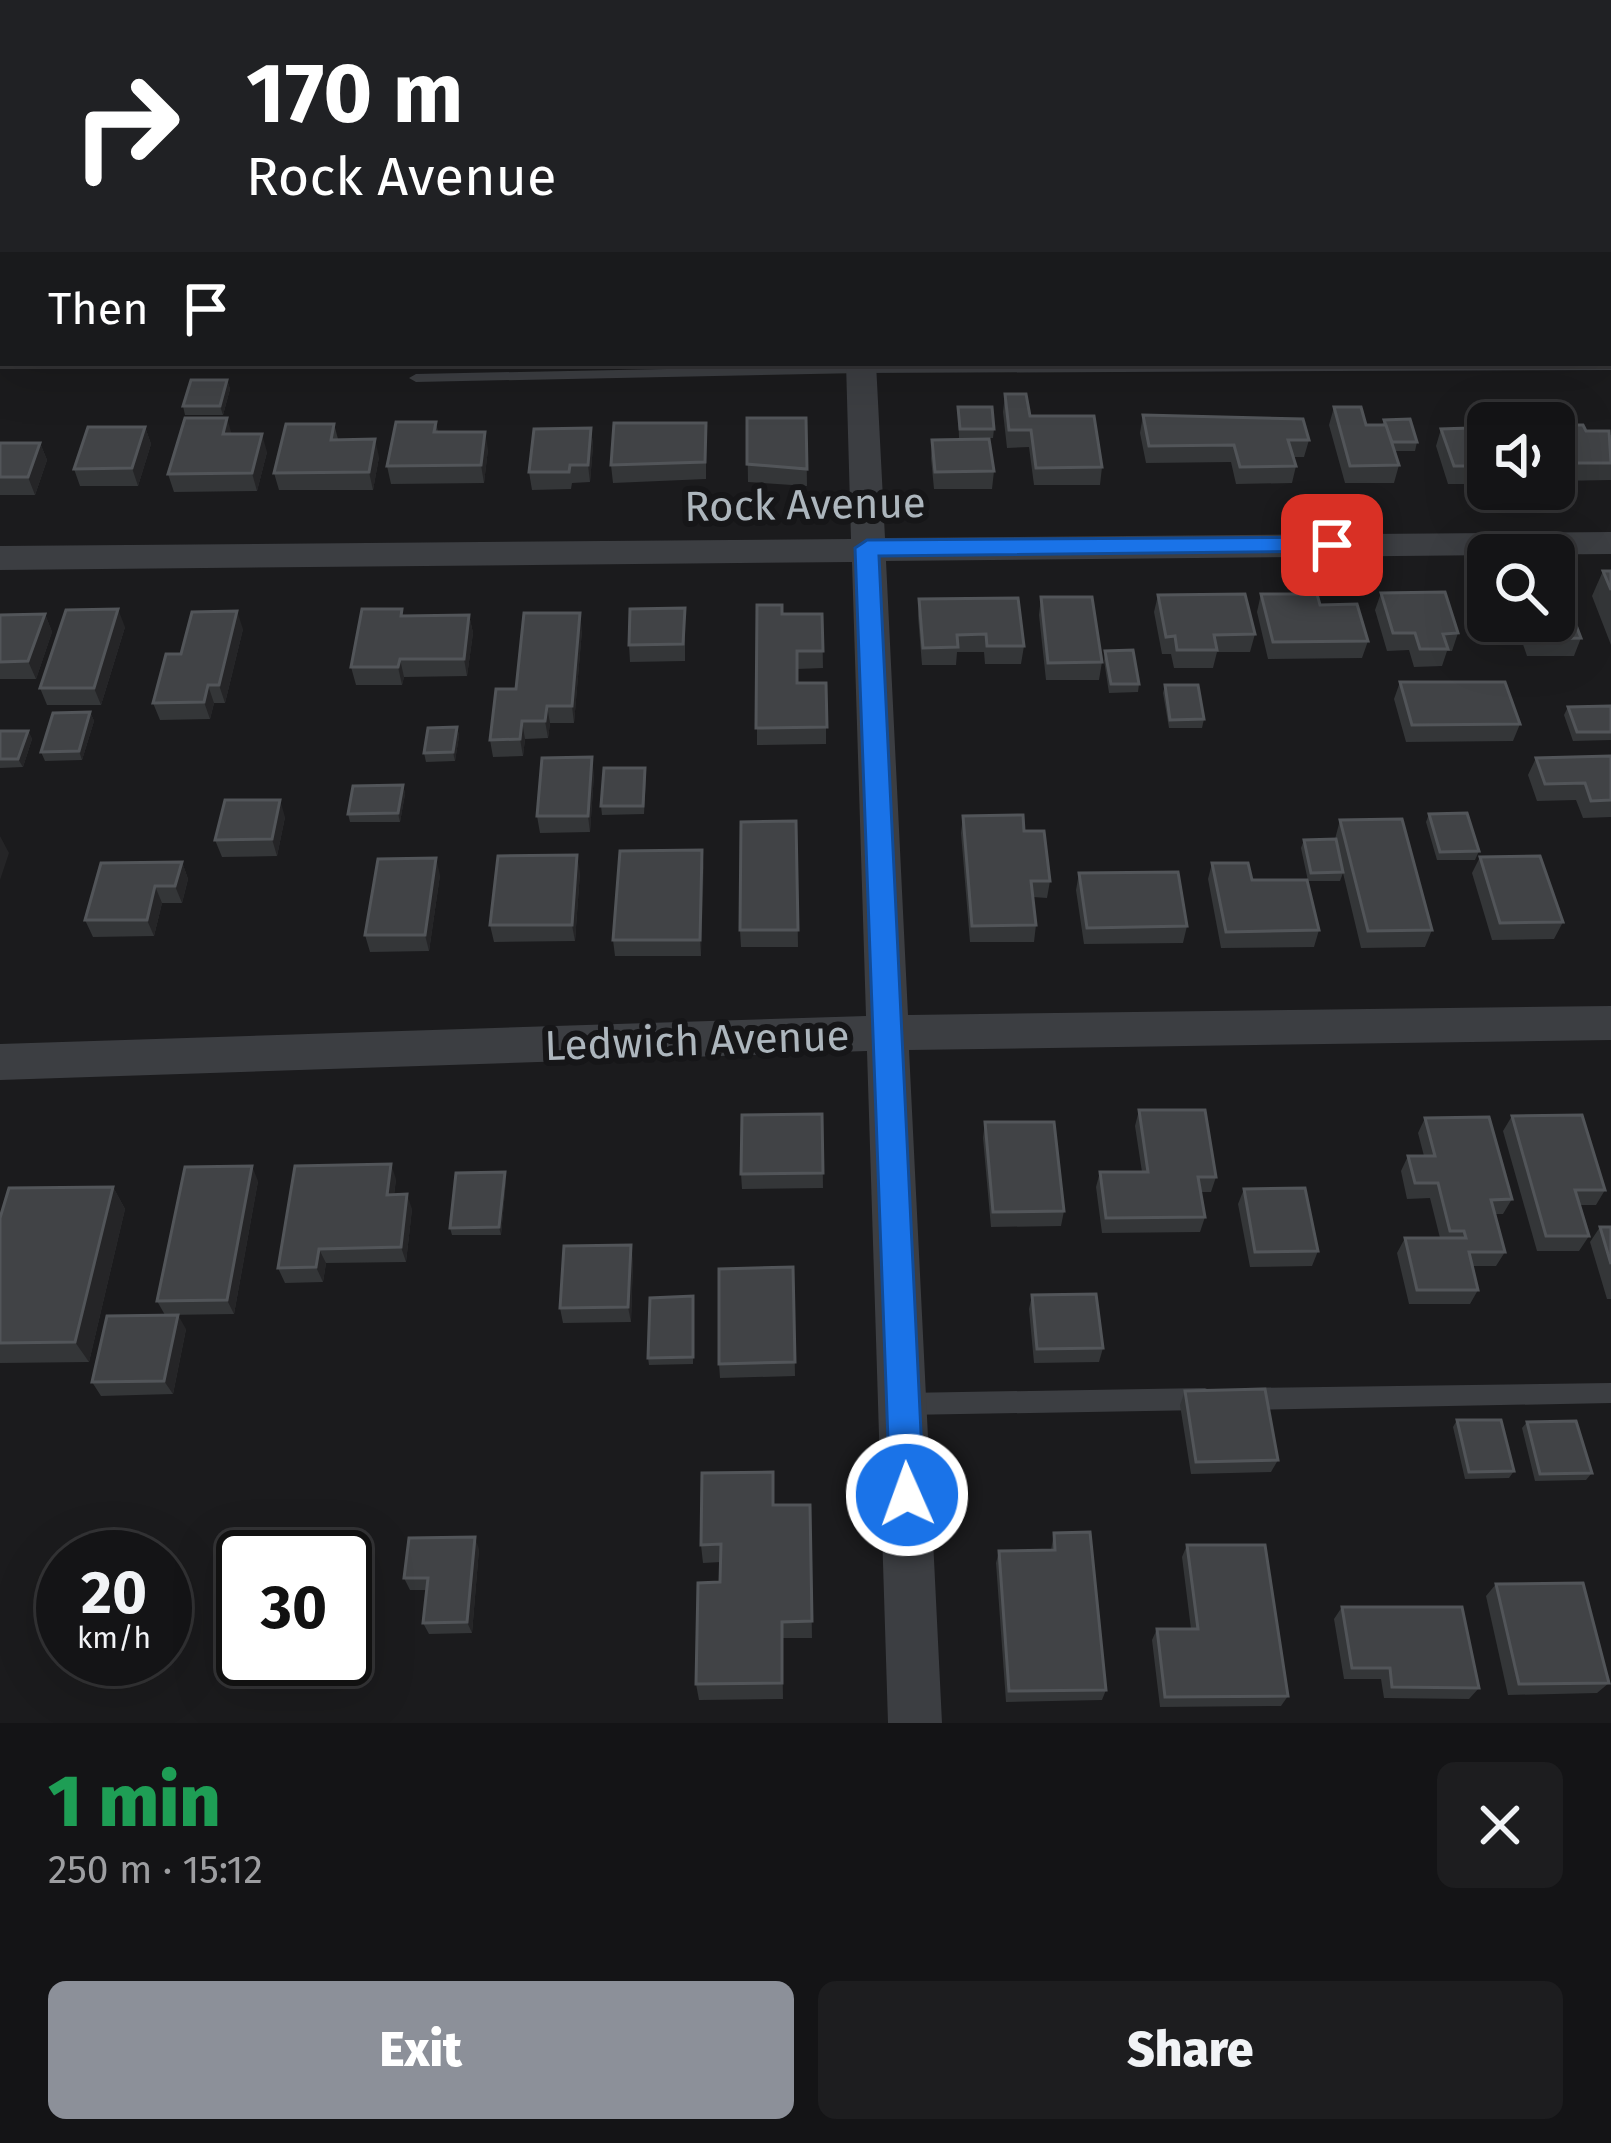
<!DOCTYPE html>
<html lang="en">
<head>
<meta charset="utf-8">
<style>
  :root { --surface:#141416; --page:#1d1d1f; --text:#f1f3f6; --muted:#9d9ea1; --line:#333335; --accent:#8c9099 }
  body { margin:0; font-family:"Fira Sans",sans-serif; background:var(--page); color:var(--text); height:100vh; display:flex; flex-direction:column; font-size:45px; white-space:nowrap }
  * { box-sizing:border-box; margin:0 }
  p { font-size:39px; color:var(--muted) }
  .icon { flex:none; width:66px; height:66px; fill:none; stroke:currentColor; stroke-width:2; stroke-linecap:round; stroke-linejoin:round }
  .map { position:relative; height:1723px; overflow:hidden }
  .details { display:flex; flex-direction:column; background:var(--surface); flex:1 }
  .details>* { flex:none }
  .guide { position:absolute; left:0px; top:0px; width:1611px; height:366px; box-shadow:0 12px 48px #0002,0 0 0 3px var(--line); background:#202124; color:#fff; overflow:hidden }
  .tools { position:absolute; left:1467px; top:402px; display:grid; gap:24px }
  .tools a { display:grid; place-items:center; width:108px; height:108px; border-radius:18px; background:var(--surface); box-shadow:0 12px 48px #0002,0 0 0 3px var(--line); font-size:60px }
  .speed { position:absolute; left:36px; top:1530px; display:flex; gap:24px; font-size:60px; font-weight:700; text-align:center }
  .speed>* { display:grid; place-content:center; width:156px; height:156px; border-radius:50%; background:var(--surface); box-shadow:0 12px 48px #0002,0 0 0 3px var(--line); line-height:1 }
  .speed small { font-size:30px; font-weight:400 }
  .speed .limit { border:6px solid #111; border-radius:18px; background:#fff; color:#111 }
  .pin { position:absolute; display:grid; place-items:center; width:102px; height:102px; color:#fff; margin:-51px; border-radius:24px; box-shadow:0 6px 18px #0006 }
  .me { position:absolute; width:132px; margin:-66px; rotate:358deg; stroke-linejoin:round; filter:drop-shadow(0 0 9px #0008) }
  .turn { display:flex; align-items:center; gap:42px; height:252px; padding:0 48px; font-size:54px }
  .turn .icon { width:156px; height:156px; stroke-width:2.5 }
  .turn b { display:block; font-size:84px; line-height:102px }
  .then { display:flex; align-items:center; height:114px; padding:0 48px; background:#0003; gap:24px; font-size:45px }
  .round { display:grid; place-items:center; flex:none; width:126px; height:126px; border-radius:18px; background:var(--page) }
  .overview { display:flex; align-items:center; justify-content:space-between; height:204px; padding:0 48px }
  h1 { font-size:72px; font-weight:800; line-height:90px; color:#1e9e55 }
  .primary-button { display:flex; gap:24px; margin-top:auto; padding:24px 48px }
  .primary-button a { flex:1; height:138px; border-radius:18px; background:var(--accent); color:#fff; font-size:48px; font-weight:800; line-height:138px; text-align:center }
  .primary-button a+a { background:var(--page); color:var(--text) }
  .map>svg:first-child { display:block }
</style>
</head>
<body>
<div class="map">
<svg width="1611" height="1723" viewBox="0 0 1611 1723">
  <rect width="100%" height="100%" fill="#1b1b1d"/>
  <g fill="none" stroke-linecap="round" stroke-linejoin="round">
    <path fill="#3c3e42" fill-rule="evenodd" d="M1608,362H1611V370L861,373L416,382L409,378L416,374L861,365Z
      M1611,1383V1403L1244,1410L1236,1406L1233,1399L1236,1392L1244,1388Z
      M1205,1388L1213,1392L1216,1399L1213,1406L1205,1410L904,1415L896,1411L893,1404L896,1397L904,1393Z"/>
    <path fill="#3c3e42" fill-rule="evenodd" d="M839,0H863V3H839Z
      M1608,207H1611V225H1608Z
      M0,222H3V240H0Z
      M846,363H876L885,538L1611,532V554L886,561L908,1015L1611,1006V1040L909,1050L942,1723H888L867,1051L0,1080V1044L866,1016L852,562L0,570V546L851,539Z"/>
  </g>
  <path fill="#343638" d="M1611,113V157L1608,154V114Z
    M0,136H3V188H0Z
    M1608,238H1611L1610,307H1608Z
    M0,248H3V297H0Z
    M95,363H142L141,366H96Z
    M227,380L230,389L223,415H185L183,406Z
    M1005,394L1030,416L1102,467L1100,485H1034L1029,447L1007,448L1003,412Z
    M958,407L994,429L993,438H959Z
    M1334,407L1366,425H1382L1384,420L1417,442L1415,451H1395L1399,465L1394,483H1345L1329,425Z
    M1143,415L1309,440L1304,457H1294L1296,466L1292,483L1236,484L1231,462L1146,463L1140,433Z
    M747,418H806L807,486L748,482Z
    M1467,419L1488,423V484H1448L1436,446L1441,429H1464Z
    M436,422L438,432L488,449L484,483L391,484L387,466Z
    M706,423V479L613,483L611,465Z
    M334,424L338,439L379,457L373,490H279L274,473Z
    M1554,425L1611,435V480L1554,481Z
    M145,427L151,444L138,486H80L74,469Z
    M591,428L593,446L590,482L572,483L571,489L532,490L529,472Z
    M232,434L267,452L257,491L174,492L168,474Z
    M932,440L994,471L992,489H934L931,458Z
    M0,443H40L47,460L35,495H0Z
    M1603,571H1611V645L1592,596Z
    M1483,590H1488V621H1554L1581,638L1574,656H1527L1518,630L1484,631L1476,607Z
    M1381,593L1458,633L1452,651H1447L1442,666L1414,667L1409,650L1387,651L1375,610Z
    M1261,594L1320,605L1368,641L1362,658L1268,659L1257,612Z
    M1158,595L1255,634L1250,652H1217L1213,668H1174L1171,654H1162L1154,612Z
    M1041,597L1102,662L1099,680H1046L1039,615Z
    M919,599L1024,646L1021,664H985L984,652H957L956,665H922L918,616Z
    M757,605L782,614H822L823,668L797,669V683H826V744L757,745Z
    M685,608V661L630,662L629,645Z
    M45,614L52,632L36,679H0V615Z
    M469,615L473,633L467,676L404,677L402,685H356L351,667L404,616Z
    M125,627L101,705H47L40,688Z
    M243,629L225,703H214L210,719L160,720L153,703L181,654Z
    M582,630L574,723H550L548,738L525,739L523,756L493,757L490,740L516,689Z
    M1105,651L1139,684L1138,692L1109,693L1104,660Z
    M1400,682L1520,724L1513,741L1406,742L1394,699Z
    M1165,685L1204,719L1202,728H1169L1163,693Z
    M1611,706V740L1573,741L1564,715L1568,707Z
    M90,712L94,721L82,760L45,761L41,752Z
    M457,727L459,736L455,761L426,762L424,753Z
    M0,731H28L32,739L23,767L0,768Z
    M1611,756V817L1583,818L1576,800L1537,801L1528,775L1536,758Z
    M594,774L590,832L540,833L537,816Z
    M646,776L644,814L602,815L601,806Z
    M403,785L405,794L400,822H350L348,814Z
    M1429,814L1479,851L1475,860H1437L1426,822Z
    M963,816L1024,831L1050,881L1047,898L1033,897L1036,925L1034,942H970L961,833Z
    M285,817L277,856L222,857L215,840Z
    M1340,820L1432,930L1425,947L1361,948L1343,873L1340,881H1308L1301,848L1304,840L1335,839Z
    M796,821L798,947H741L740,930Z
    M702,850L701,956H615L613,940Z
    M1480,857L1563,922L1554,939L1492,940L1472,873Z
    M182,862L188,879L182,903H162L154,936L93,937L85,920Z
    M1212,863L1252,880L1319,930L1314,947L1221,948L1208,879Z
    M580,872L575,941L494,942L490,925Z
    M1079,873L1187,926L1183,943L1084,944L1076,890Z
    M440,875L429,951L370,952L365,935Z
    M1139,1110L1216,1177L1211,1192H1201L1205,1217L1200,1232L1102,1233L1096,1187L1100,1172H1142L1135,1126Z
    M822,1114L823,1188L742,1189L741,1174Z
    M1512,1116L1605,1190L1596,1205H1580L1589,1236L1579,1251H1537L1503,1131Z
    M1425,1118L1512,1199L1503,1214H1495L1505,1252L1496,1266H1472L1478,1290L1470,1304H1409L1397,1253L1405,1238H1440L1430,1198L1407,1199L1401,1171L1408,1156H1424L1418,1133Z
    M985,1122L1064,1211L1061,1226L991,1227L983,1138Z
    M396,1179L394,1195L412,1209L406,1262L326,1263L323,1282L285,1283L278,1268Z
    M506,1180L501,1235H452L450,1228Z
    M258,1181L234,1314L165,1315L157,1301Z
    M113,1187L125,1209L89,1362L0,1363V1218Z
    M1244,1189L1318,1251L1312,1266L1250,1267L1238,1204Z
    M1600,1227H1611V1299H1607L1590,1242Z
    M633,1259L631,1322L563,1323L560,1308Z
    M793,1267L795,1376L720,1378L719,1364Z
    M1032,1295L1103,1348L1099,1362L1034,1363L1029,1309Z
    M694,1304L693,1364L649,1365L648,1358Z
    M186,1329L173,1394L101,1396L92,1382Z
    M1185,1391L1278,1460L1271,1472L1191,1474L1180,1405Z
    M1457,1420L1514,1471L1509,1478L1465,1479L1453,1427Z
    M1527,1422L1592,1473L1586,1480L1535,1481L1522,1428Z
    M810,1505L812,1638H782L783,1699L699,1700L696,1684L720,1582L721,1562L703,1563L701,1545Z
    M1054,1533L1106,1690L1102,1700L1006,1702L996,1563L999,1551L1051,1550Z
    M1187,1545L1288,1696L1281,1706L1160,1707L1152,1640L1157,1629H1191L1182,1557Z
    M479,1549L472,1633L429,1634L423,1623L427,1590H410L404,1578Z
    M1496,1584L1609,1683L1597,1693L1508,1695L1486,1596Z
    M1342,1607L1479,1688L1469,1699L1384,1698L1381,1679H1344L1334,1619Z"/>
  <path fill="#252527" d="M227,380L230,389L223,415L220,406Z
    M227,418L232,435L223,434Z
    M145,427L151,444L138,486L132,468Z
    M591,428L593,446L590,482L588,465Z
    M485,432L488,449L484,483L481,465Z
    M262,434L267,452L257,491L252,473Z
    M375,439L379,457L373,490L369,472Z
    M40,443L47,460L35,495L28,477Z
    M118,609L125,627L101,705L94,688Z
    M237,611L243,629L225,703L219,685Z
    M580,613L582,630L574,723L572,706Z
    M45,614L52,632L36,679L28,661Z
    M469,615L473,633L467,676L464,659Z
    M400,659L404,677L402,685L398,667Z
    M208,685L214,703L210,719L204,702Z
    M547,706L550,723L548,738L545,721Z
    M90,712L94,721L82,760L79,751Z
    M522,721L525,739L523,756L520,739Z
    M457,727L459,736L455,761L453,752Z
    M28,731L32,739L23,767L18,759Z
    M592,757L594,774L590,832L588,816Z
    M403,785L405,794L400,822L398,813Z
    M280,800L285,817L277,856L272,839Z
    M0,836L9,853L0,880Z
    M702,850L704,867L701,956L700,940Z
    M577,855L580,872L575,941L572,925Z
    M436,858L440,875L429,951L425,935Z
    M182,862L188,879L182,903L175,886Z
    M155,886L162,903L154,936L147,920Z
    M391,1164L396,1179L392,1210L387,1195Z
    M252,1166L258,1181L234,1314L227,1300Z
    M505,1172L506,1180L501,1235L499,1227Z
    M113,1187L125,1209L89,1362L75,1342Z
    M407,1194L412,1209L406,1262L401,1247Z
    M631,1245L633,1259L631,1322L628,1307Z
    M319,1249L326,1263L323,1282L316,1267Z
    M178,1315L186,1329L173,1394L164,1381Z
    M475,1537L479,1549L472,1633L467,1622Z"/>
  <path fill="#414346" stroke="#525559" stroke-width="3" d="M170,0H206L205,3H140Z
    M898,0H953L954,3H898Z
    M994,0H1028V3H994Z
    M1056,0H1112L1113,3H1056Z
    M1374,0H1420L1421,3H1375Z
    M1532,0H1599L1601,3H1533Z
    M1458,2H1499L1500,3H1459Z
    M1611,113V137H1608V114Z
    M0,136H3V162H0Z
    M1608,238H1611V270H1608Z
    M0,248H3V279H0Z
    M1608,311L1611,318V330H1608Z
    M191,380H227L220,406H183Z
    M1005,394H1026L1030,416H1094L1102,467L1036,468L1031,430H1009Z
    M958,407H992L994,429H960Z
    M1334,407H1361L1366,425H1386L1399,465L1350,466Z
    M1143,415L1303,419L1309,440H1288L1296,466L1240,467L1234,445L1149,446Z
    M185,418H227L223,434H262L252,473L168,474Z
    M747,418H806L807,469L747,464Z
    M1410,419L1417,442H1392L1384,420Z
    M1467,419H1516L1518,423H1488V466H1454L1441,429L1470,428Z
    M396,422H436L434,432H485L481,465L387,466Z
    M614,423H706L705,462L611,465Z
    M286,424H334L331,440L375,439L369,472L274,473Z
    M1554,425H1583L1586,431H1609L1611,463H1558L1554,452Z
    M88,427H145L132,468L74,469Z
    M591,428L588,465H570L569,472H529L534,429Z
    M989,439L994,471L935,472L932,440Z
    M0,443H40L28,477H0Z
    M1603,571H1611V590Z
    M1554,589H1562L1581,638L1535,639L1528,621H1554Z
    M1445,592L1458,633L1443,634L1448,649H1420L1415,633H1393L1381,593Z
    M1245,594L1255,634L1214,635L1217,650H1177L1175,636L1166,637L1158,595Z
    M1261,594H1317L1320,605L1357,604L1368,641L1273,642Z
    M1041,597H1092L1102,662L1048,663Z
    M1018,598L1024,646H987L986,634L957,635L958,647L923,648L919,599Z
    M757,605H782V614H822L823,651H797V683H826L827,727L756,728Z
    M685,608L683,644L629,645L630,609Z
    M118,609L94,688H40L66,610Z
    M362,609H402L401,616L469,615L464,659H400L398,667H351Z
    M237,611L219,685H208L204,702L153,703L166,654H181L192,612Z
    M524,613H580L572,706H547L545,721H522L520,739L490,740L496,689H516Z
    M45,614L28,661L0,662V615Z
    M1133,650L1139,684H1111L1105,651Z
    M1400,682H1505L1520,724L1412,725Z
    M1165,685H1198L1204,719L1170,720Z
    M1611,706V732H1577L1568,707Z
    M90,712L79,751L41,752L53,713Z
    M457,727L453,752L424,753L428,728Z
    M0,731H28L18,759H0Z
    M1611,756V800L1591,801L1585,783L1545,784L1536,758Z
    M592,757L588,816H537L542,758Z
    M604,768H645L643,806H601Z
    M403,785L398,813L348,814L353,786Z
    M225,800H280L272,839L215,840Z
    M1467,813L1479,851L1440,852L1429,814Z
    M1023,815L1024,831H1044L1050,881H1031L1036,925L972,926L963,816Z
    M1402,819L1432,930L1368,931L1340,820Z
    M796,821L798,930H740L741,822Z
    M1336,839L1343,872L1311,873L1304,840Z
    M702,850L700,940H613L620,851Z
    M577,855L572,925H490L498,856Z
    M1540,856L1563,922L1500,923L1480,857Z
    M436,858L425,935H365L378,859Z
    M182,862L175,886H155L147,920H85L101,863Z
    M1212,863H1248L1252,880H1307L1319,930L1226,932Z
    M1178,872L1187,926L1087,928L1079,873Z
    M1139,1110H1205L1216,1177H1198L1205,1217L1106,1218L1100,1172H1148Z
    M822,1114L823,1173L741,1174L742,1115Z
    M1582,1115L1605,1190H1575L1589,1236H1546L1512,1116Z
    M1489,1117L1512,1199L1491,1200L1505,1252H1469L1478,1290H1417L1405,1238H1466L1464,1231H1450L1438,1183H1415L1408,1156H1435L1425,1118Z
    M985,1122H1054L1064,1211L993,1212Z
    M391,1164L387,1195L407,1194L401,1247L319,1249L316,1267L278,1268L295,1166Z
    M252,1166L227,1300L157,1301L185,1167Z
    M505,1172L499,1227L450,1228L456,1173Z
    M113,1187L75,1342L0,1343V1218L9,1188Z
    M1305,1188L1318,1251L1255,1252L1244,1189Z
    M1600,1227H1611V1264Z
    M631,1245L628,1307L560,1308L564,1246Z
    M793,1267L795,1362L719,1364V1269Z
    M1096,1294L1103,1348L1037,1349L1032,1295Z
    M693,1296V1357L648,1358L650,1298Z
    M178,1315L164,1381L92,1382L107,1316Z
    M1265,1389L1278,1460L1196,1462L1185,1391Z
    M1457,1420H1501L1514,1471L1469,1472Z
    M1576,1421L1592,1473L1540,1474L1527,1422Z
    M773,1472V1505H810L812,1621L782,1622V1683L696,1684L698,1583L720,1582L721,1544L701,1545L702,1473Z
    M1090,1532L1106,1690L1009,1691L999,1551L1055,1550L1054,1533Z
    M475,1537L467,1622L423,1623L428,1578H404L409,1538Z
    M1187,1545H1265L1288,1696L1165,1697L1157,1629H1198Z
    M1583,1583L1609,1683L1519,1684L1496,1584Z
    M1342,1607H1462L1479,1688L1392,1687L1390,1668H1352Z"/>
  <path fill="#1a73e8" stroke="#114b97" stroke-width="3" d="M1332,537L1340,539V551L879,556L924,1495L919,1507L907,1512L895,1507L890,1495L855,548L867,540Z"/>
  <g text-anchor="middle" stroke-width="12" stroke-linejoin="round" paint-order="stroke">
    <g font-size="42" fill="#adb6bd" stroke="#161618">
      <text transform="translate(805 504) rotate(-1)" y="15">Rock Avenue</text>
      <text transform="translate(697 1040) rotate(-2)" y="15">Ledwich Avenue</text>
    </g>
  </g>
</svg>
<div class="tools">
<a><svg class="icon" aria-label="sound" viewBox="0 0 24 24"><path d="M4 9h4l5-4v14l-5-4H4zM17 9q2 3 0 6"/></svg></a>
<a><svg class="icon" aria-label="search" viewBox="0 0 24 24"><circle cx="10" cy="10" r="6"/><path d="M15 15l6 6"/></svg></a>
</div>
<div class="speed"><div>20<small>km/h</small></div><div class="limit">30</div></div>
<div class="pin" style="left:1332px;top:545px;background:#d93025"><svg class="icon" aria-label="arrive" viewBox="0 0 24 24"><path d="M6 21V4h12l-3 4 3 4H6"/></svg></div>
<svg class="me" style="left:907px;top:1495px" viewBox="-20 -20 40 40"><circle r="17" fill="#1a73e8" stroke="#fff" stroke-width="3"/><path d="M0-11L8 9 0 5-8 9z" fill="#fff"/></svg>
<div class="guide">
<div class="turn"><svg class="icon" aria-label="right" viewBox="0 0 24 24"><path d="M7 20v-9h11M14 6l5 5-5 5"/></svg><div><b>170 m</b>Rock Avenue</div></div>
<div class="then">Then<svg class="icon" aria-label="arrive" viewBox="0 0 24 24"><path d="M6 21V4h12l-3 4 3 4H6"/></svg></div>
</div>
</div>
<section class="details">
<div class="overview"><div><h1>1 min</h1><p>250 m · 15:12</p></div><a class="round"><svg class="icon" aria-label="close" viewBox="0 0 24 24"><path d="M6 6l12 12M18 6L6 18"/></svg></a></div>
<div class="primary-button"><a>Exit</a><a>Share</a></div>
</section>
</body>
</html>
